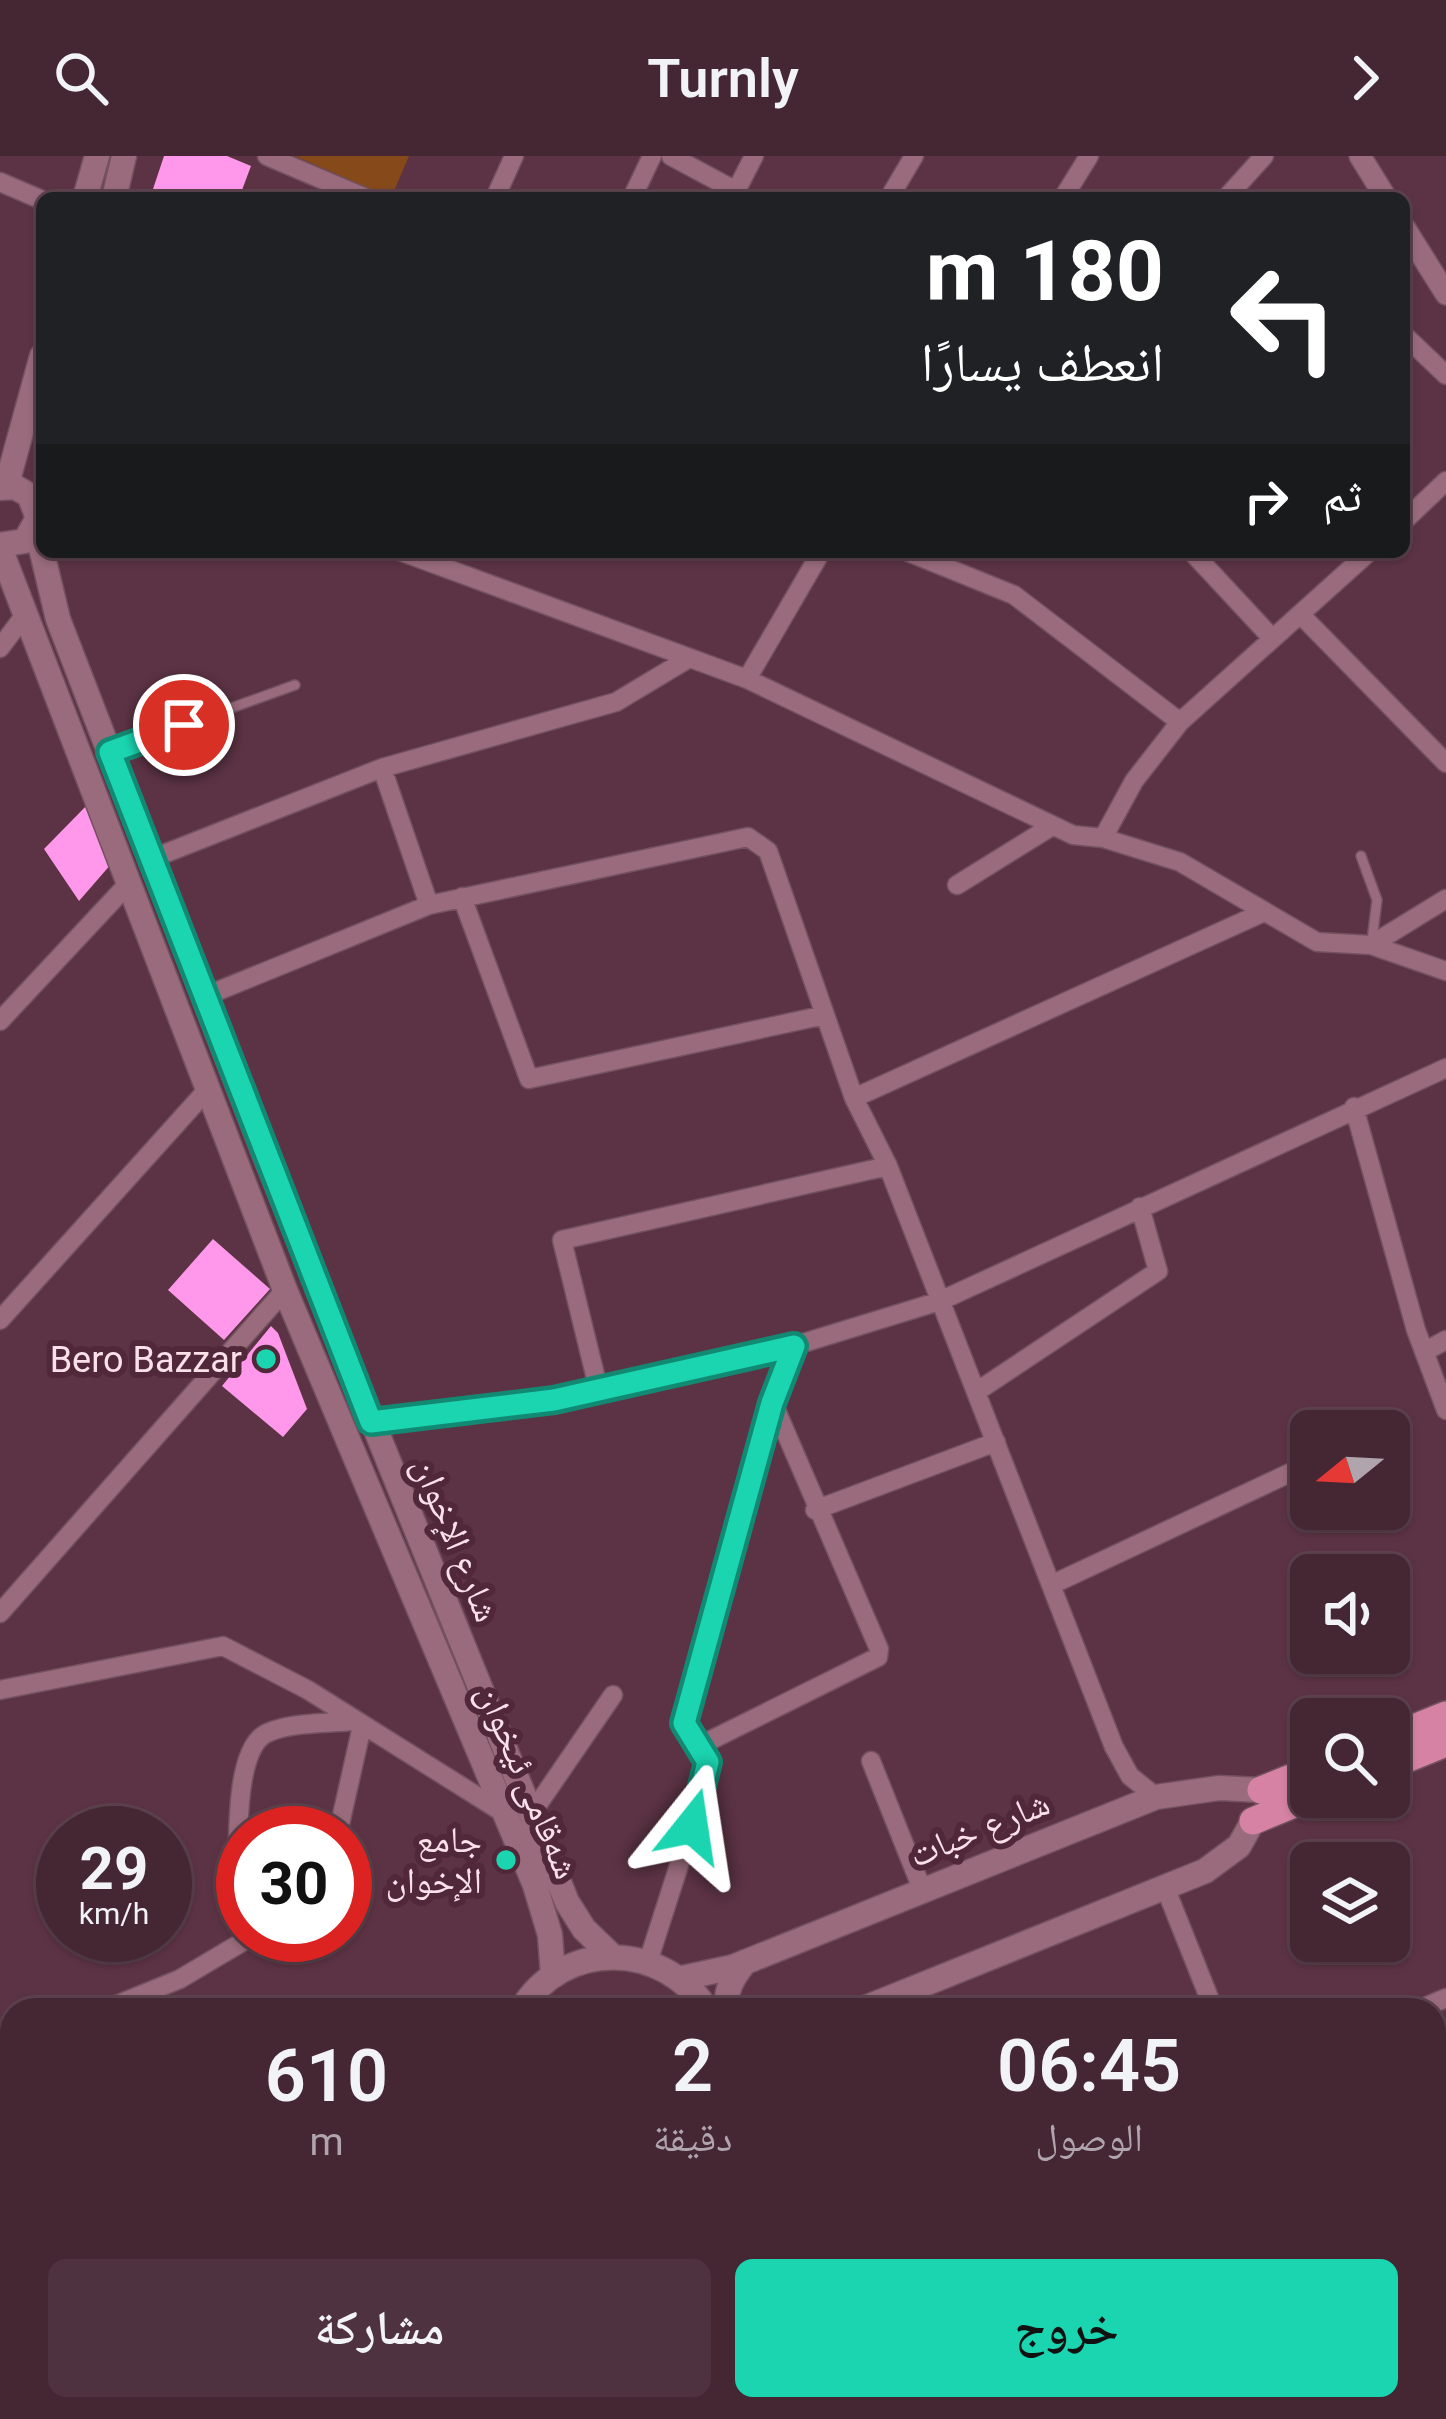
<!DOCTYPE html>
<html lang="ar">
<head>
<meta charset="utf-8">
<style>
  :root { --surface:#452633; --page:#4f323f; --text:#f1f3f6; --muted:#b0a5ac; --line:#5d434e; --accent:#1bd5b1 }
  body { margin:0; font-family:Roboto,"Noto Naskh Arabic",sans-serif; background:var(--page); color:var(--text); direction:rtl; height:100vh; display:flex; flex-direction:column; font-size:45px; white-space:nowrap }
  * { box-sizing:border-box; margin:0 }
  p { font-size:39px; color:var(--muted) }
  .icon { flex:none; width:66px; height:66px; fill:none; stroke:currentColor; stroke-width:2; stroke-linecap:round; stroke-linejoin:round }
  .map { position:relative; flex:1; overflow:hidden; direction:ltr }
  .side { position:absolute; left:0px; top:1842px; width:1446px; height:423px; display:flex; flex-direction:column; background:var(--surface); border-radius:36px 36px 0 0; box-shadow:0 3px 9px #0004,0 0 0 3px var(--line); direction:rtl }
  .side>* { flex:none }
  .guide { position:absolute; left:36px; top:36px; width:1374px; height:366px; border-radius:18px; box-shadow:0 3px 9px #0004,0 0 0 3px var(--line); direction:rtl; background:#202124; color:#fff; overflow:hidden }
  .needle { width:78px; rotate:252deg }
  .fabs { position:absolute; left:1290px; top:1254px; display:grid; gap:24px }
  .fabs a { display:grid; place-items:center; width:120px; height:120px; border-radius:18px; background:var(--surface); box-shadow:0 3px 9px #0004,0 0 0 3px var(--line); font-size:60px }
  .speed { position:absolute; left:36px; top:1650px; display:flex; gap:24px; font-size:60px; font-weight:700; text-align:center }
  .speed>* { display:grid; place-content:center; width:156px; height:156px; border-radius:50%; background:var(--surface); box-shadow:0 3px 9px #0004,0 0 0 3px var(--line); line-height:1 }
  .speed small { font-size:30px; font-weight:400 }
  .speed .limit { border:18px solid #d22; background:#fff; color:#111 }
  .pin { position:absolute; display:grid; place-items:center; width:102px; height:102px; color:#fff; margin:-51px; border:6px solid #fff; border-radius:50%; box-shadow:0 3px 12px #0007 }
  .me { position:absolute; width:132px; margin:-66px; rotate:15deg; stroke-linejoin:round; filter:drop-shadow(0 0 9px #0008) }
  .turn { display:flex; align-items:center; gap:42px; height:252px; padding:0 48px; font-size:54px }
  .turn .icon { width:156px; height:156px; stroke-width:2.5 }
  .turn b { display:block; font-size:84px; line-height:102px }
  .then { display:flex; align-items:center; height:114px; padding:0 48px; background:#0003; gap:24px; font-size:45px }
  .eta { display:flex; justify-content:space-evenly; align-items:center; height:204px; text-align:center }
  .eta b { font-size:72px; font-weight:600; line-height:84px }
  .cta { display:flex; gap:24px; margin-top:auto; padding:24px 48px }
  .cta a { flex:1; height:138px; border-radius:18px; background:var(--accent); color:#111; font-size:48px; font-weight:600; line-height:138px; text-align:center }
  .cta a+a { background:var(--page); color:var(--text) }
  header { display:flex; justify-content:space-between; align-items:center; height:156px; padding:0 48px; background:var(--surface); font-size:54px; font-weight:600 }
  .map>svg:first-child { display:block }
</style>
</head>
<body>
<header><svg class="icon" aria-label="forward" viewBox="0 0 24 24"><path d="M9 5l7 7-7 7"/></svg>Turnly<svg class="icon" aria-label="search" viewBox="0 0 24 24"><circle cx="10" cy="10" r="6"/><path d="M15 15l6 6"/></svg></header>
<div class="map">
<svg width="1446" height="2263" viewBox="0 0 1446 2263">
  <rect width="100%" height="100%" fill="#5c3344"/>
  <path fill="#864919" d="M295,0H409L391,42Z"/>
  <path fill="#ff98eb" d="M164,0H227L251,10L239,42H150Z
    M89,647L112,707L79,745L44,693Z
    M213,1083L270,1133L224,1184L168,1134Z
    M271,1170L278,1177L307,1253L283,1281L222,1230Z
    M12,2079V2120L7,2122L0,2109V2085Z"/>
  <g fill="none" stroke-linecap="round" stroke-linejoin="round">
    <defs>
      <path id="service" d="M109,596L295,529
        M1361,700L1377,744L1372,784"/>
      <path id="minor" d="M267,0L366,42
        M671,0L736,35L754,0
        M0,26L42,44
        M495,42L514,0
        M632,42L652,0
        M889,42L914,0
        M1063,42L1089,0
        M1226,42L1264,0
        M1404,179L1446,219
        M1404,365L1446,325
        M402,396L747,523L1073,679L1103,682L1180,706L1317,786L1371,789L1446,815
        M908,396L1014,439L1180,566
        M1192,396L1272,482
        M1300,458L1446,607
        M0,492L27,456
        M747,523L821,396
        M382,612L429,749
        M1103,682L1134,625L1180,566L1369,396
        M151,703L382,612L616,546L686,504
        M957,729L1052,670
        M462,741L529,923L825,859
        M1371,789L1446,743
        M203,841L429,749L748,681L768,695L854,942L888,1010L1114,1591L1130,1620L1156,1641
        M0,865L128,728
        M854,942L1264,756
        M1354,951L1416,1174L1446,1254
        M0,1164L207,934
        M1424,1196L1446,1184
        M599,1235L562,1084L888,1010
        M976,1236L1158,1115L1140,1051
        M372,1266L554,1244L761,1200L940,1145L1446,912
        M815,1354L996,1286
        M1051,1429L1311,1307
        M0,1457L285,1134
        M0,1534L223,1490L308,1534L507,1659
        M701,1589L878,1501L879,1493L773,1247
        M871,1605L922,1733
        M532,1657L613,1539
        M338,1677L362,1570
        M1165,1731L1214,1854
        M243,1735L237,1718C239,1684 234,1593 267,1577C291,1566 324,1568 351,1565
        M648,1806L706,1625L708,1607L684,1567L773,1247L794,1190
        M104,1854L180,1823L254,1779
        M1418,1854L1446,1842
        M1434,2068L1446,2064
        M1095,2253L1109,2263
        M1372,2253L1376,2263
        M526,2263L547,2253
        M809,2263L816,2253
        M1013,2263L1021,2253"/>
      <path id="tertiary" d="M1360,0L1386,42
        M1404,71L1446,138
        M590,2263L591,2253"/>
      <path id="secondary" d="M85,42L97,0
        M114,42L124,0
        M6,331L42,200
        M0,332L15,331L29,339L38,362L25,385L0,389
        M36,371L58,463L263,995L567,1746L584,1773L612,1800
        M0,392L285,1134L535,1729L550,1779L553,1819
        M678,1823L733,1811L1156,1641L1219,1632L1261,1634
        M521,1854C563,1783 664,1785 707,1854
        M729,1854C723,1836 733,1821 745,1806
        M860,1854L1205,1715L1239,1690L1253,1665"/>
      <path id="primary" d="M1389,1582L1446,1559
        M1389,1610L1446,1587
        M1261,1634L1311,1614
        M1253,1665L1311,1641
        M0,2186L12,2181
        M0,2229L12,2223"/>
    </defs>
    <use href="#service" stroke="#73515f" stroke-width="12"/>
    <use href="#minor" stroke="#73515f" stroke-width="21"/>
    <use href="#tertiary" stroke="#73515f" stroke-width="24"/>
    <use href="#secondary" stroke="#73515f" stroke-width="27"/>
    <use href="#primary" stroke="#73515f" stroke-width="30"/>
    <use href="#service" stroke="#996b7c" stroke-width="9"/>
    <use href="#minor" stroke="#996b7c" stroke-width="18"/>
    <use href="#tertiary" stroke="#996b7c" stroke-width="21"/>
    <use href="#secondary" stroke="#996b7c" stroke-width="24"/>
    <use href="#primary" stroke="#d682a4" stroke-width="27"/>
  </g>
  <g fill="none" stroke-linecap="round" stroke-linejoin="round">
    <defs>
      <path id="route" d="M184,569L110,596L371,1266L554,1244L794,1190L772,1247L684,1567L708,1606L692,1670"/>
    </defs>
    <use href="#route" stroke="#128a73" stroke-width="30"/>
    <use href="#route" stroke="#1bd5b1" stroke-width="21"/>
  </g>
  <g fill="#1bd5b1" stroke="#502839" stroke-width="4.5">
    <circle cx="266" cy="1203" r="12"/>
    <circle cx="506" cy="1704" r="12"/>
  </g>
  <g text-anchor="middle" stroke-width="12" stroke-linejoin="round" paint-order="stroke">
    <g font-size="36" fill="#fae0e9" stroke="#502839" text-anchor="end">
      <text x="242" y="1216">Bero Bazzar</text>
      <text x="482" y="1696">جامع<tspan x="482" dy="41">الإخوان</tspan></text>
    </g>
    <g font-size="36" fill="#fae0e9" stroke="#502839">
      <text transform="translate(457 1383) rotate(68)" y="13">شارع الإخوان</text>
      <text transform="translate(529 1625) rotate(67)" y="13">شەقامی ئیخوان</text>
      <text transform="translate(979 1672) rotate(-22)" y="13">شارع خبات</text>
    </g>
  </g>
</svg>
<div class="fabs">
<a><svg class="needle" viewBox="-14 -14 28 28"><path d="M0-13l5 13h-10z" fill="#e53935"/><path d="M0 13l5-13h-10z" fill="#b0a5ac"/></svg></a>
<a><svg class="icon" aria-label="sound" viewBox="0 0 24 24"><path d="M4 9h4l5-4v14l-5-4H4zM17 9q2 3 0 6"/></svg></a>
<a><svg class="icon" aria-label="search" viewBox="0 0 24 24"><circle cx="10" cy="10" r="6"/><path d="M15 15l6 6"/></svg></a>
<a><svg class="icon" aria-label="layers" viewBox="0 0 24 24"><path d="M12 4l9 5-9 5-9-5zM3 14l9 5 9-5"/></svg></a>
</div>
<div class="speed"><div>29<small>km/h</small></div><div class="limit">30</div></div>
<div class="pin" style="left:184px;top:569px;background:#d93025"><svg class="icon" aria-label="arrive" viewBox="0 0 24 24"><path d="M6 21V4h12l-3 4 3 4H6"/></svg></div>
<svg class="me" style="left:692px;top:1670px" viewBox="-20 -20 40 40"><path d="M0-17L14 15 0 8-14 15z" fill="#1bd5b1" stroke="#fff" stroke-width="4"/></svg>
<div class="guide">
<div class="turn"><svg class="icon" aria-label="left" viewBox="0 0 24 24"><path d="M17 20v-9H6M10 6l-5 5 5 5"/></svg><div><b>180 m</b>انعطف يسارًا</div></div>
<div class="then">ثم<svg class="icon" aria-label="right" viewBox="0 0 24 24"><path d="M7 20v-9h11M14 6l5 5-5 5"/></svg></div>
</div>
<section class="side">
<div class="eta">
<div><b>06:45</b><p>الوصول</p></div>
<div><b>2</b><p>دقيقة</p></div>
<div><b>610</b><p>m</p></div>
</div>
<div class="cta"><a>خروج</a><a>مشاركة</a></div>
</section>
</div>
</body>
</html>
